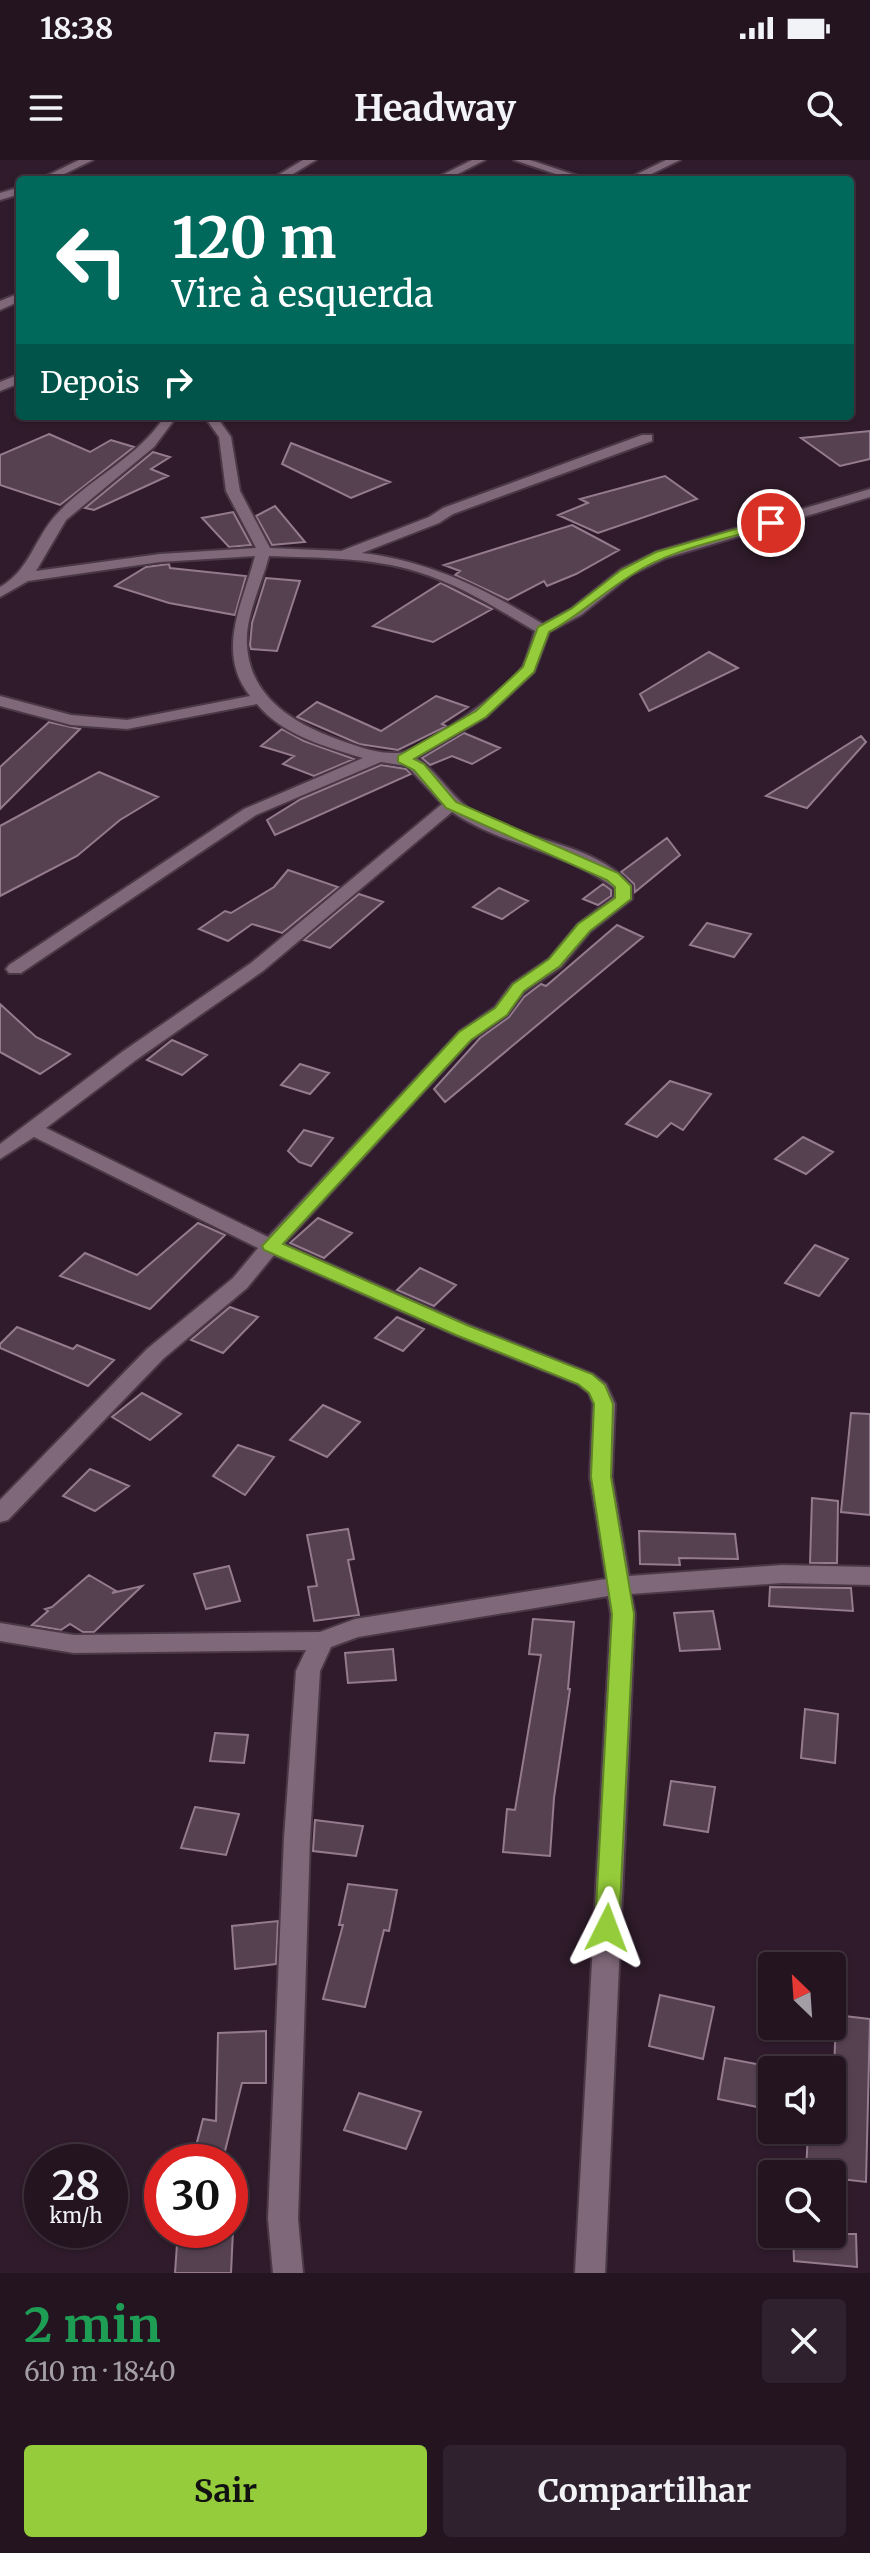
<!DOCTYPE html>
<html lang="pt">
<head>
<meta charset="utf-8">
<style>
  :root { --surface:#231420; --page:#2f212d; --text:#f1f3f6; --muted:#a39ea5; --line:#40333e; --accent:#95cc3b }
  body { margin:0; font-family:Merriweather,serif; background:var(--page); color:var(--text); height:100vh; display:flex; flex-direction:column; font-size:30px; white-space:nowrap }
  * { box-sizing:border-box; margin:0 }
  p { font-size:26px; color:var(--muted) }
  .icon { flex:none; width:44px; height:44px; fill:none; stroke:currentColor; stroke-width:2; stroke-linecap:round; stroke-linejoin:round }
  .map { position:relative; height:2113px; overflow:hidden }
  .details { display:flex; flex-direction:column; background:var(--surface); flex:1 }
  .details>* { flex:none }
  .top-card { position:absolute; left:16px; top:16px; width:838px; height:244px; border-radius:8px; box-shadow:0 2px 6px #0004,0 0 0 2px var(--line); background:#00695c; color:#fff; overflow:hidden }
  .needle { width:52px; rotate:335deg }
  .fabs { position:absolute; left:758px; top:1792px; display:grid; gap:16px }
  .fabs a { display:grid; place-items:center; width:88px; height:88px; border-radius:8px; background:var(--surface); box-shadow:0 2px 6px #0004,0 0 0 2px var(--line); font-size:40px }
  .speed { position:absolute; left:24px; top:1984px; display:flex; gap:16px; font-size:40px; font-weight:700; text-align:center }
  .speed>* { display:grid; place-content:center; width:104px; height:104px; border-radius:50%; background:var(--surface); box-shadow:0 2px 6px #0004,0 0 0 2px var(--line); line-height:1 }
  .speed small { font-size:20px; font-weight:400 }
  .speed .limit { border:12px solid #d22; background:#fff; color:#111 }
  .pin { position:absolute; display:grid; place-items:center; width:68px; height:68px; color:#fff; margin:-34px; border:4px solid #fff; border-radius:50%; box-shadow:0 2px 8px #0007 }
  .me { position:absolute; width:88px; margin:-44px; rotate:3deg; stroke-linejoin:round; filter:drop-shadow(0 0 6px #0008) }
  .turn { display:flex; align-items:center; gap:28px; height:168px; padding:0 24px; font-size:36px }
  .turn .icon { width:104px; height:104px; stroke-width:2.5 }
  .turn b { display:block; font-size:56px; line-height:68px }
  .then { display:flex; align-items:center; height:76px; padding:0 24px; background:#0003; gap:16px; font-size:30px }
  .round { display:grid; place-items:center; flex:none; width:84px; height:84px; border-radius:8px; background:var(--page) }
  .headline { display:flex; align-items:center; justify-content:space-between; height:136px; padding:0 24px }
  h1 { font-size:48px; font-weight:700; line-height:60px; color:#1e9e55 }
  .action { display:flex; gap:16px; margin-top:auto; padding:16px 24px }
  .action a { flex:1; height:92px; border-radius:8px; background:var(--accent); color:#111; font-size:32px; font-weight:700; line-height:92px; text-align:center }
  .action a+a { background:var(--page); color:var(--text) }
  .status { display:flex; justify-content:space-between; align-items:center; height:56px; padding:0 40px; background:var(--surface); direction:ltr }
  .status svg { height:22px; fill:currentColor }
  header { display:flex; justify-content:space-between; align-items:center; height:104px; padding:0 24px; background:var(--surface); font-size:36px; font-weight:700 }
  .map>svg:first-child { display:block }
</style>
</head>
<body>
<div class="status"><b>18:38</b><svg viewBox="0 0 49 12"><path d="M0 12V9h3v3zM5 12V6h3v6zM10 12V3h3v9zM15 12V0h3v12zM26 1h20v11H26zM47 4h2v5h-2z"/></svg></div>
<header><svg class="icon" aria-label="menu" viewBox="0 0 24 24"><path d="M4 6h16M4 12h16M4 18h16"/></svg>Headway<svg class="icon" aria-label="search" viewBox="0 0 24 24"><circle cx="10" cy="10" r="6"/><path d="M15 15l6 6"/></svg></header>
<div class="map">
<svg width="870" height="2113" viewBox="0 0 870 2113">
  <rect width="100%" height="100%" fill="#2f1b2b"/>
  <path fill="#564151" stroke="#947b8e" stroke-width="2" d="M870,271V299L840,306L801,278Z
    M49,274L90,292L111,280L134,287L60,345L0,325V295Z
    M291,283L390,322L351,338L282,304Z
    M153,292L170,297L151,309L168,316L94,350L85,348Z
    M665,316L697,339L598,373L558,355L588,343L580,339Z
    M275,346L305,382L272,385L256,356Z
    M233,352L251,385L229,387L202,358Z
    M572,365L619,390L576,414L547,426L544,421L508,440L455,415L460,411L444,405Z
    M169,404L170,408L246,416L235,455L169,443L115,426L146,407Z
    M266,418L300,421L277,491L251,489L250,485L252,463Z
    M441,423L492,449L433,482L373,466Z
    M709,492L738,508L649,551L640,534Z
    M436,536L468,547L442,564L446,566L443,568L398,590L359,584L297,557L317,542L381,571Z
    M49,562L80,569L0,649V607Z
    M282,569L304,581L354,599L314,616L283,604L294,596L261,586Z
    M464,573L500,588L472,604L452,596L430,605L422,598Z
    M861,576L866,582L807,648L766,636Z
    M381,605L406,609L411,614L275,675L267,660L301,639Z
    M99,612L158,637L120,660L77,696L0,736V666Z
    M667,678L680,695L635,732L634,724L621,712Z
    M288,710L338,727L282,773L252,764L228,781L199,769L225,751L231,753L274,727Z
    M603,724L611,730V736L598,745L583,739Z
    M499,728L528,741L502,759L473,747Z
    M359,734L383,742L330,788L304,780Z
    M707,763L751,774L734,797L690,785Z
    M617,765L643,777L445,942L434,929L480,878L509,857L524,837L541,824L546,826Z
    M0,844L36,877L70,894L40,914L0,892Z
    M172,880L207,895L182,915L147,900Z
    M300,904L329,913L310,934L281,925Z
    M670,921L711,934L683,970L671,963L657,977L626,964Z
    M304,970L333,978L311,1006L299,1002L288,991Z
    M803,977L833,992L806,1014L775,999Z
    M318,1058L352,1073L324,1098L290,1083Z
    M198,1063L225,1075L150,1149L60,1116L85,1093L137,1115Z
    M815,1085L848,1099L819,1136L785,1123Z
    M420,1108L456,1125L434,1146L397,1130Z
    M230,1147L258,1157L223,1193L191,1180Z
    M397,1157L424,1169L403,1191L375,1178Z
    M17,1167L73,1189L77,1185L114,1200L88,1226L0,1188V1184Z
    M142,1233L181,1254L150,1280L112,1257Z
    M323,1245L360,1262L327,1297L290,1280Z
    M851,1253L870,1254V1355L841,1352Z
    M238,1285L274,1297L245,1335L213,1316Z
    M90,1309L129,1326L95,1351L63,1336Z
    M812,1338L838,1341L837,1403H810Z
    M348,1369L354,1399L348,1400L359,1455L314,1461L308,1427L317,1426L307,1375Z
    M639,1371L735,1374L738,1399L679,1398L680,1405L640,1404Z
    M229,1406L240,1441L206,1449L194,1414Z
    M89,1415L116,1431L112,1433L142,1426L94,1472H83L70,1464L61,1470L32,1465L48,1451L45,1449L52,1447Z
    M770,1427L851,1428L853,1451L769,1446Z
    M713,1451L720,1489L680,1491L674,1453Z
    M533,1459L574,1462L568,1529H570L554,1638L550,1696L503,1692L507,1649L515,1650L541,1495L529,1494Z
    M393,1489L396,1520L348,1523L345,1493Z
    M805,1549L838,1554L835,1603L801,1598Z
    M215,1573L248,1575L244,1603L210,1601Z
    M671,1621L715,1627L708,1672L664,1665Z
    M195,1647L239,1654L226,1695L181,1688Z
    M315,1660L363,1666L356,1696L313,1691Z
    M348,1724L397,1730L389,1771L384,1770L365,1847L323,1839L343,1765H339Z
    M278,1761L276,1804L235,1809L232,1766Z
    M660,1835L714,1847L703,1899L649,1886Z
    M836,1855L870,1859L866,2022L832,2018V2014H806L808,1970H832Z
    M266,1871V1923H242L225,1991L196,1986L203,1959L216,1961L218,1873Z
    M725,1898L772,1907V1950L718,1939Z
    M359,1933L421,1952L406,1989L344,1970Z
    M178,2070H233L231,2113H175Z
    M793,2074H856L857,2107L794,2101Z"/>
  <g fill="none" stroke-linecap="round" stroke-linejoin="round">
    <defs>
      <path id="minor" d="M79,0H93L52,20H38Z
        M303,0H316L283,20H270Z
        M472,0H485L446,20H432Z
        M514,0H530L590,20H574Z
        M666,0H680L639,20H625Z
        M20,27V34L0,40V33Z
        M20,133V141L0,150V141Z
        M20,214V223L0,231V222Z
        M165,256H177L154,287L66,360L36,411L160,394L256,388L226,331L219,277L204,256H216L231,277L240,331L270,388L341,391L429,357L443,348L642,275H652V281L453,354L439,363L362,393C430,401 485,429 543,464L571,449L621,409L656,392L870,329V337L666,398L631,415L581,455L549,472L534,512L486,557L416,598C439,612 451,638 475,653C522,681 594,682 632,726V739L590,772L561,807L524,832L507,855L471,880L284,1084L469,1165L593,1214L606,1224L615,1244L612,1317L629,1416L782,1405L870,1407V1425L782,1423L631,1434L635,1454L605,2113H575L611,1454L608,1436L358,1477L331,1487L320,1511L310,1678L298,2059L303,2113H273L268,2059L284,1678L296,1511L306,1490L74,1493L0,1481V1463L74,1475L320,1472L355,1459L606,1419L590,1317L593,1244L589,1233L577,1224L455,1175L274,1095L247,1128L163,1199L8,1360L0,1362V1340L147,1189L233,1118L258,1088L34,977L0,999V984L122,892L251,803L442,644L407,606L381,602L256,655L21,813H9L6,809L9,805L244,649L363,598C326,587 282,575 257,544L127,569L71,565L0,546V536L71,555L127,560L250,536C215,492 243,443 255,396L160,402L28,421L0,437V427C30,410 34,379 56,355C89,318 137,299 165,256ZM269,396C319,398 371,397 418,412C460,425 498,449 535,471C531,482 528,496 523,506C510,527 421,592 398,593C380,594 362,588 345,582C298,566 250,540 247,485C245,456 262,424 269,396ZM452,652C502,686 566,691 614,728V737L578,764L549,799L512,824L495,847L459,872L268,1077L46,968L136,900L263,811Z"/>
    </defs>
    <use href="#minor" stroke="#4b3847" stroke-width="4"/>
    <use href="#minor" fill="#7e6879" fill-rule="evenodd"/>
  </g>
  <path fill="#95cc3b" stroke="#618526" stroke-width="2" d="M771,359L777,363L775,365C728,379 671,388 630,416C601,434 580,455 549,472L534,512L486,557L414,599L424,604L456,642L618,713L631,726V739L590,771L560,806L524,831L507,855L471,880L283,1084L469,1166L592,1214L605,1225L613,1244L611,1317L634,1454L619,1768L616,1775L607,1778L599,1775L595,1768L612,1454L591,1317L594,1244L589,1233L578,1224L456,1175L264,1090L262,1086L459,872L495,848L513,824L549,799L578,764L615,738V727L607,720L446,648L414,610L398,602V596L476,551L523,507L538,467L571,449L621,410L656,392Z"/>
</svg>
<div class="fabs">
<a><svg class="needle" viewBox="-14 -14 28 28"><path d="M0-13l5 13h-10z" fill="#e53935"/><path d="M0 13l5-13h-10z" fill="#a39ea5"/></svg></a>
<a><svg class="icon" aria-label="sound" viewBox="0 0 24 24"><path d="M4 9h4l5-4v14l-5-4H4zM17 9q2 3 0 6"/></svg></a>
<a><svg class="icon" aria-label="search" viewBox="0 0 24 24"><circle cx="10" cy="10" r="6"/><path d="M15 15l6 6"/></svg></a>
</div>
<div class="speed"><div>28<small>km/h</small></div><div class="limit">30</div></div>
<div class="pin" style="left:771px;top:363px;background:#d93025"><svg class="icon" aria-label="arrive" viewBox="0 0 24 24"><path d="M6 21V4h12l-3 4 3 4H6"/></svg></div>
<svg class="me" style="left:607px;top:1768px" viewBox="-20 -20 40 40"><path d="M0-17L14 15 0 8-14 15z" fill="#95cc3b" stroke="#fff" stroke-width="4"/></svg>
<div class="top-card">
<div class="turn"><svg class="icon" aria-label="left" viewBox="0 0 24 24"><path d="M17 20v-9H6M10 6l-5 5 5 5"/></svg><div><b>120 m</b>Vire à esquerda</div></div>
<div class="then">Depois<svg class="icon" aria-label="right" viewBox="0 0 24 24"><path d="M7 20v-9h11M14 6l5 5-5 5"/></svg></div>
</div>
</div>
<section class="details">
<div class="headline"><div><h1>2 min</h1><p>610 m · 18:40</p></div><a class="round"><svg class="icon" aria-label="close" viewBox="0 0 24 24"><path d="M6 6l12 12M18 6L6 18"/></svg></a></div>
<div class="action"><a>Sair</a><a>Compartilhar</a></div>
</section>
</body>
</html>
